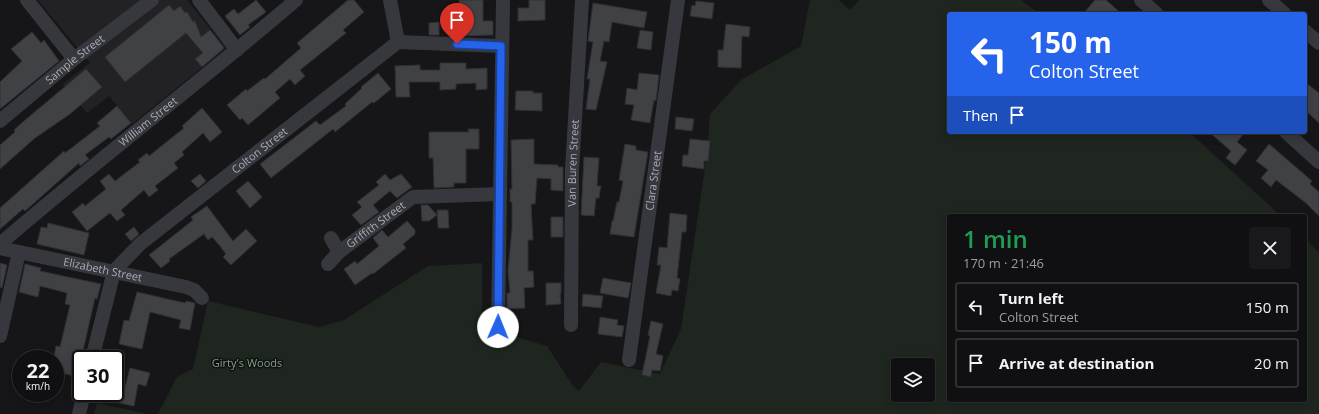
<!DOCTYPE html>
<html lang="en">
<head>
<meta charset="utf-8">
<style>
  :root { --surface:#101012; --page:#19191b; --text:#f1f3f6; --muted:#9c9d9f; --line:#303032 }
  body { margin:0; font-family:"Open Sans",sans-serif; background:var(--page); color:var(--text); height:100vh; display:flex; flex-direction:column; font-size:15px; white-space:nowrap }
  * { box-sizing:border-box; margin:0 }
  p { font-size:13px; color:var(--muted) }
  .icon { flex:none; width:22px; height:22px; fill:none; stroke:currentColor; stroke-width:2; stroke-linecap:round; stroke-linejoin:round }
  .map { position:relative; flex:1; overflow:hidden }
  .details { position:absolute; left:947px; top:214px; width:360px; height:188px; display:flex; flex-direction:column; background:var(--surface); border-radius:4px; box-shadow:0 2px 10px #0003,0 0 0 1px var(--line) }
  .details>* { flex:none }
  .banner { position:absolute; left:947px; top:12px; width:360px; height:122px; border-radius:4px; box-shadow:0 2px 10px #0003,0 0 0 1px var(--line); background:#2563eb; color:#fff; overflow:hidden }
  .fabs { position:absolute; left:891px; top:358px; display:grid; gap:8px }
  .fabs a { display:grid; place-items:center; width:44px; height:44px; border-radius:4px; background:var(--surface); box-shadow:0 2px 10px #0003,0 0 0 1px var(--line); font-size:20px }
  .speed { position:absolute; left:12px; top:350px; display:flex; gap:8px; font-size:20px; font-weight:700; text-align:center }
  .speed>* { display:grid; place-content:center; width:52px; height:52px; border-radius:50%; background:var(--surface); box-shadow:0 2px 10px #0003,0 0 0 1px var(--line); line-height:1 }
  .speed small { font-size:10px; font-weight:400 }
  .speed .limit { border:2px solid #111; border-radius:6px; background:#fff; color:#111 }
  .pin { position:absolute; display:grid; place-items:center; width:34px; height:34px; color:#fff; margin:-41px -17px; border-radius:50% 50% 50% 0; rotate:-45deg; box-shadow:0 0 4px #0007 }
  .pin .icon { rotate:45deg }
  .me { position:absolute; width:44px; margin:-22px; rotate:1deg; stroke-linejoin:round; filter:drop-shadow(0 0 3px #0008) }
  .turn { display:flex; align-items:center; gap:14px; height:84px; padding:0 16px; font-size:18px }
  .turn .icon { width:52px; height:52px; stroke-width:2.5 }
  .turn b { display:block; font-size:28px; line-height:34px }
  .then { display:flex; align-items:center; height:38px; padding:0 16px; background:#0003; gap:8px; font-size:15px }
  .round { display:grid; place-items:center; flex:none; width:42px; height:42px; border-radius:4px; background:var(--page) }
  .overview { display:flex; align-items:center; justify-content:space-between; height:68px; padding:0 16px }
  h1 { font-size:24px; font-weight:600; line-height:30px; color:#1e9e55 }
  ul { padding:0; list-style:none }
  li { display:flex; align-items:center; gap:12px; height:50px; margin:0 8px 6px; padding:0 8px; border:2px solid var(--line); border-radius:4px }
  li div { flex:1 }
  li b { display:block; font-size:15px }
  li em { font-style:normal }
  .map>svg:first-child { display:block }
</style>
</head>
<body>
<div class="map">
<svg width="1319" height="414" viewBox="0 0 1319 414">
  <rect width="100%" height="100%" fill="#161618"/>
  <path fill="#222225" d="M38,0H187L226,48L132,124L109,96L87,113L63,84L90,63Z"/>
  <path fill="#1e261f" fill-rule="evenodd" d="M810,0H839L850,10L859,0H1021L1040,14H949V132H1189L1281,216H949V400H1305V238L1319,253V414H158L177,377L193,369L208,301L319,327L344,320L428,266L482,263V327L547,346L573,386L579,391L601,362L660,374L681,329L707,155L710,114L741,80L801,46ZM898,365H928V395H898Z
    M97,403L148,414H94Z"/>
  <path fill="#404145" stroke="#303034" d="M256,0L266,12L248,25L250,27L240,35L225,16L234,9L238,14Z
    M348,0H354L364,12L343,30L346,33L300,70L305,76L295,85L290,79L275,92L280,98L248,125L242,118L240,120L227,105L246,89L247,91L264,78L265,79L301,48L297,43Z
    M459,0H483V21H493V35L459,36Z
    M529,0H545V20L518,21V8H529Z
    M1095,0H1106L1122,14H1083Z
    M696,1L714,3L712,19L690,16L692,5L695,6Z
    M593,3L647,12L644,28L612,22L609,42L604,41L600,61L607,62L596,110L586,109L590,79H587L593,42L588,41Z
    M169,5L174,11L180,6L185,13L187,12L193,22L195,21L201,37L210,30L224,48L202,67L195,59L203,53L186,33L125,82L105,57Z
    M439,22V35H429V23Z
    M726,24L750,27L749,37L742,36L741,68L718,67V50H723Z
    M640,30L653,32L651,50L637,48Z
    M32,32L41,43L44,40L59,61L0,109V82L22,61L11,49Z
    M440,63H466V69L487,68V89L476,90V83L456,84V89L440,90V82H409L410,97H396L395,66L420,65V70H440Z
    M86,69L102,87L70,114L35,138L0,169V145L15,132L14,130L24,121Z
    M378,73L391,89L374,103L372,102L335,132L333,129L271,178L260,164L316,121L320,125L346,106L345,104L362,88L361,87Z
    M639,73L659,75L656,101L654,100L650,123L631,120L634,105L625,104L627,88L637,90Z
    M1305,82L1319,93V123L1305,110Z
    M516,91H533V93H542V111L515,110Z
    M117,106L131,123L111,139L109,137L85,155L89,159L80,166L79,163L25,211L23,209L0,229V208L64,151L65,153L100,126L97,123Z
    M202,108L222,132L210,142L203,133L182,152L184,155L174,163L178,168L155,186L158,190L149,197L144,190L121,210L125,215L117,221L110,213L87,231L72,212L83,203L85,206L106,189L100,181L109,174L115,181L140,162L138,160L147,153L149,156L184,128L182,126Z
    M676,117L694,119L692,131L675,129Z
    M468,129H479V149H466V183H454V187L434,188L433,158H429V132H469Z
    M1209,132H1245L1237,142L1247,150L1235,165L1226,158L1231,151Z
    M534,139V164L558,165V167H563V191L551,190V179L537,178L535,204H531L533,240H528V271H533L534,287L524,288L525,308L507,309V293H510L508,271L512,228V202H510V189H512L511,140Z
    M690,139L710,141L708,161H704V169L682,166L683,155H688Z
    M625,144L636,146V150L648,152L634,237L610,234L612,221H613L617,202H619L623,181L619,180Z
    M1269,144L1312,181L1310,184L1319,192V216L1306,203L1276,180L1271,187L1261,178L1268,170L1256,161Z
    M584,157L599,158L597,186H601L599,198H596L594,216L581,215Z
    M200,174L206,181L198,188L191,181Z
    M385,174L390,180L401,174L412,187L397,198L390,191L373,205L379,212L361,225L352,215L362,207L357,202L379,185L376,182Z
    M248,181L262,197L250,208L236,191Z
    M421,205H428L437,215L429,221H422Z
    M207,206L233,241L246,229L257,241L231,265L223,257L226,254L220,246L212,237L208,240L204,234L169,259L170,261L161,268L149,255L193,220L191,217Z
    M437,210H448L449,228H438Z
    M670,213L687,215L686,232H682L677,278L680,279L678,291L672,290L671,296L656,293L661,265H657L659,247L667,248Z
    M551,217H563V237H551Z
    M407,221L415,230V234L403,244L406,248L373,274L372,273L355,285L344,269L355,261L357,264L379,246L373,238L382,230L388,237Z
    M48,223L89,233L84,255L37,244L41,227L47,228Z
    M134,227L139,234L131,241L125,234Z
    M0,263L7,265L2,288L0,287Z
    M25,264L41,268L40,271L101,284L97,299L95,298L77,377L55,371L54,357L56,346L60,347L70,305L65,304L67,293L40,286L38,297L19,292Z
    M603,278L631,283L628,298L600,293Z
    M546,283H561V293H560L561,304L546,305Z
    M137,292L185,303L186,301L195,303L190,330L179,328L181,320L150,312L142,349L119,344L124,320L129,321Z
    M583,294L603,296L601,308L582,306Z
    M600,317L618,320L617,325L624,326L622,337L598,334Z
    M651,321L663,324L656,354L663,356L660,371L652,370L651,377L642,375L650,336L648,335Z
    M130,368L150,373L146,386L138,384L134,406L114,402L116,389L124,391Z"/>
  <g fill="none" stroke-linecap="round" stroke-linejoin="round">
    <g stroke="#37383d" stroke-width="14">
      <path d="M27,0L74,59"/>
      <path d="M199,0L237,50"/>
      <path d="M390,0L398,42"/>
      <path d="M1141,0L1157,14"/>
      <path d="M1269,0L1285,14"/>
      <path d="M1305,31L1319,43"/>
      <path id="s1" d="M0,121L74,59L152,0"/>
      <path d="M1286,132L1319,162"/>
      <path d="M331,238L339,252"/>
      <path id="s2" d="M0,244C97,160 199,83 296,0"/>
      <path id="s3" d="M0,248L186,287L194,290L202,298"/>
      <path id="s4" d="M328,264L339,252L413,197L500,194"/>
      <path id="s5" d="M571,325L572,170L582,0"/>
      <path d="M498,327L503,0"/>
      <path d="M0,336L19,252"/>
      <path id="s6" d="M92,359L114,271L140,244L398,42L501,46"/>
      <path id="s7" d="M629,360L678,0"/>
      <path d="M79,414L84,393"/>
    </g>
  </g>
  <g fill="none" stroke-linecap="round" stroke-linejoin="round">
    <defs>
      <path id="route" d="M457,44L501,46L498,327"/>
    </defs>
    <use href="#route" stroke="#184099" stroke-width="10"/>
    <use href="#route" stroke="#2563eb" stroke-width="7"/>
  </g>
  <g text-anchor="middle" stroke-width="3" stroke-linejoin="round" paint-order="stroke">
    <g font-size="11" fill="#a8adb8" stroke="#111113">
      <text dy="4" stroke="none"><textPath href="#s1" startOffset="97">Sample Street</textPath></text>
      <text dy="4" stroke="none"><textPath href="#s2" startOffset="192">William Street</textPath></text>
      <text dy="4" stroke="none"><textPath href="#s6" startOffset="280">Colton Street</textPath></text>
      <text dy="4" stroke="none"><textPath href="#s5" startOffset="162">Van Buren Street</textPath></text>
      <text dy="4" stroke="none"><textPath href="#s7" startOffset="181">Clara Street</textPath></text>
      <text dy="4" stroke="none"><textPath href="#s4" startOffset="62">Griffith Street</textPath></text>
      <text dy="4" stroke="none"><textPath href="#s3" startOffset="105">Elizabeth Street</textPath></text>
    </g>
    <g font-size="11" fill="#7fa381" stroke="#111113">
      <text x="247" y="367">Girty's Woods</text>
    </g>
  </g>
</svg>
<div class="fabs">
<a><svg class="icon" aria-label="layers" viewBox="0 0 24 24"><path d="M12 4l9 5-9 5-9-5zM3 14l9 5 9-5"/></svg></a>
</div>
<div class="speed"><div>22<small>km/h</small></div><div class="limit">30</div></div>
<div class="pin" style="left:457px;top:44px;background:#d93025"><svg class="icon" aria-label="arrive" viewBox="0 0 24 24"><path d="M6 21V4h12l-3 4 3 4H6"/></svg></div>
<svg class="me" style="left:498px;top:327px" viewBox="-20 -20 40 40"><circle r="19" fill="#fff"/><path d="M0-13L10 11 0 6-10 11z" fill="#2563eb"/></svg>
<div class="banner">
<div class="turn"><svg class="icon" aria-label="left" viewBox="0 0 24 24"><path d="M17 20v-9H6M10 6l-5 5 5 5"/></svg><div><b>150 m</b>Colton Street</div></div>
<div class="then">Then<svg class="icon" aria-label="arrive" viewBox="0 0 24 24"><path d="M6 21V4h12l-3 4 3 4H6"/></svg></div>
</div>
<section class="details">
<div class="overview"><div><h1>1 min</h1><p>170 m · 21:46</p></div><a class="round"><svg class="icon" aria-label="close" viewBox="0 0 24 24"><path d="M6 6l12 12M18 6L6 18"/></svg></a></div>
<ul>
<li><svg class="icon" aria-label="left" viewBox="0 0 24 24"><path d="M17 20v-9H6M10 6l-5 5 5 5"/></svg><div><b>Turn left</b><p>Colton Street</p></div><em>150 m</em></li>
<li><svg class="icon" aria-label="arrive" viewBox="0 0 24 24"><path d="M6 21V4h12l-3 4 3 4H6"/></svg><div><b>Arrive at destination</b></div><em>20 m</em></li>
</ul>
</section>
</div>
</body>
</html>
